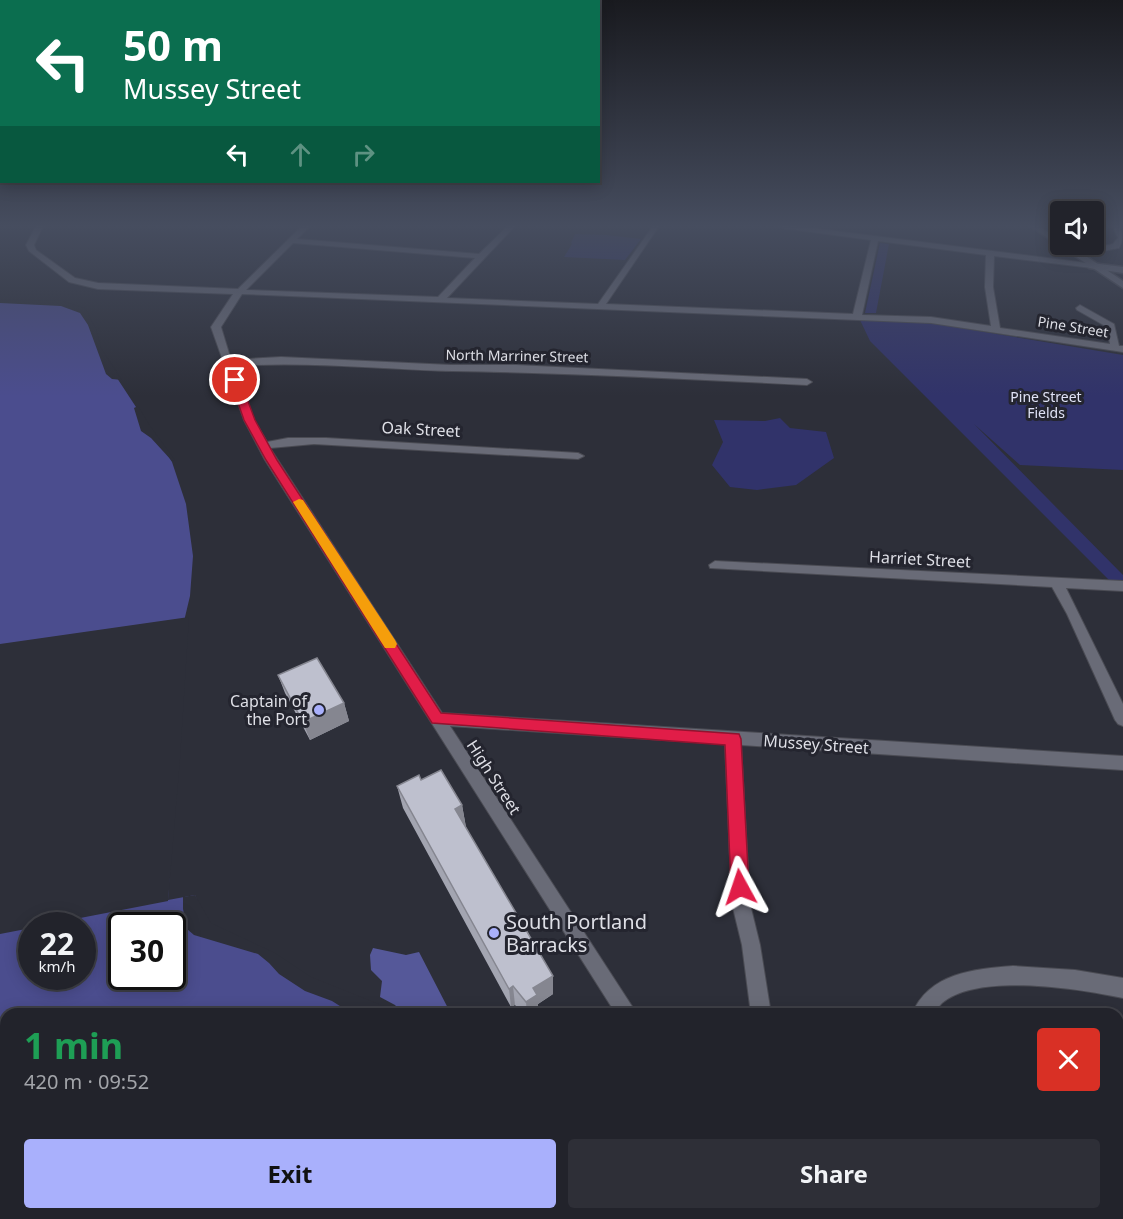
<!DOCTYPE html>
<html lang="en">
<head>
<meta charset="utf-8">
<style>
  :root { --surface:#22232b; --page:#2e2f37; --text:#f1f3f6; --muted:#a2a4a9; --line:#3f4047; --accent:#a9b0fc }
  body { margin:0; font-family:"Noto Sans",sans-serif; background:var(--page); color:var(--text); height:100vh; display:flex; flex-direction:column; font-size:22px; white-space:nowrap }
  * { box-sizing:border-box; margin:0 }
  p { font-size:20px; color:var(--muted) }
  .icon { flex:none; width:33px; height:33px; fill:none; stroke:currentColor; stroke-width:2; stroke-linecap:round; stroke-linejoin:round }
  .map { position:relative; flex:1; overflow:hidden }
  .details { position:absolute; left:0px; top:1008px; width:1124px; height:212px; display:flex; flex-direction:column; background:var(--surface); border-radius:18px 18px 0 0; box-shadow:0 3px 15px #0003,0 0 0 2px var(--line) }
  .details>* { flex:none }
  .top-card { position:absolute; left:0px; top:0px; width:600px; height:183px; box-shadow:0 3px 15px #0003,0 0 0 2px var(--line); background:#0b6e4f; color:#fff; overflow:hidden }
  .controls { position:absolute; left:1050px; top:201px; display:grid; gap:12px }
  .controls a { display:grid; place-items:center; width:54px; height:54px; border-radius:6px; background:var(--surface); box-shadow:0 3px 15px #0003,0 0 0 2px var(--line); font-size:30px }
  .speed { position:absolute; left:18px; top:912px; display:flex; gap:12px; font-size:30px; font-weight:700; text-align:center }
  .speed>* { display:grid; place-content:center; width:78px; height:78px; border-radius:50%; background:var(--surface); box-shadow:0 3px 15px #0003,0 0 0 2px var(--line); line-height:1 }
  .speed small { font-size:15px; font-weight:400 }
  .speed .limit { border:3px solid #111; border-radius:9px; background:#fff; color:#111 }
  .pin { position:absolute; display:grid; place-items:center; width:51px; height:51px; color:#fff; margin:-26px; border:3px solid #fff; border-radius:50%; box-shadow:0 2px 6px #0007 }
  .me { position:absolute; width:66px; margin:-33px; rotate:355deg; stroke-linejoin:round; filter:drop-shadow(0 0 4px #0008) }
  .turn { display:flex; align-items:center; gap:21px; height:126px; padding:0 24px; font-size:27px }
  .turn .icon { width:78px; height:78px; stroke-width:2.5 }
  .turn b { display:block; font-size:42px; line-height:51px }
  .lanes { display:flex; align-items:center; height:57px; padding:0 24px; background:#0003; justify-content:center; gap:30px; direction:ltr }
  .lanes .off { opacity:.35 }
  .round { display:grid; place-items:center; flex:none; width:63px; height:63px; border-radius:6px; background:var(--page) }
  .head { display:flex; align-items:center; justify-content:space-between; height:102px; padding:0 24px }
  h1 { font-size:36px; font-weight:700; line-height:45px; color:#1e9e55 }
  .primary-button { display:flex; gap:12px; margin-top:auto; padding:12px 24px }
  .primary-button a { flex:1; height:69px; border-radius:6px; background:var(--accent); color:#111; font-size:24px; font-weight:700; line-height:69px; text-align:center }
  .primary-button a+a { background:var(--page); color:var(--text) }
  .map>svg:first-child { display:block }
</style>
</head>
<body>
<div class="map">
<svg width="1123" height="1219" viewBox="0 0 1123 1219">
  <rect width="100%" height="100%" fill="#2d2f39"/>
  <path fill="#31336a" d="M575,234L606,235L641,239L625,260L564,257L572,244L571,243Z
    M880,243L889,244L876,313H865Z
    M860,320L924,322L1123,355V470L1020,465L974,424L1123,575V580H1109L870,341Z
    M780,418L790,428L826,432L834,458L796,485L757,490L730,487L712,465L723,442L714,420L765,421Z"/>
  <path fill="#555899" d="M373,948L406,955L419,952L451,1014H403L395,1005L380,997L382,981L371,970L370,955Z"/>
  <path fill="#4b4d8e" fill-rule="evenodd" d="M0,301L58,303L83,311L98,349L172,462L186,504L193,556L190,596L185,617L168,900L195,895L208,925L298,974L395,1014H6V1214H637L645,1219H0ZM32,926H82V976H32ZM122,926H172V976H122Z"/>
  <path fill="#2d2f39" d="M0,299L62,301L85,308L96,329L101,348L122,380L112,379L106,374L88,325L80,313L61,306L0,303Z
    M138,406L150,426L175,460L172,461L151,438L141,431L134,408Z
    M189,617L180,759L168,901L44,925L32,926L31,928L0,934V644Z
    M195,895L211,923L275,953L311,977L396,1011L398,1014L351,1013L332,1001L305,991L279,974L269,963L258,954L194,935L187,929L183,909V897Z"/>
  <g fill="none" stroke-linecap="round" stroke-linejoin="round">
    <defs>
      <path id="minor" d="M36,226H43L34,245L36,250L75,278L98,283L238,289L302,226H310L297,239L479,254L508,226H515L447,298L598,304L653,226H659L606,304L853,314L871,240L782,228L779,226H796L1095,264V268H1092L994,256L993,287L1000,328L1110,344L1107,327L1077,310L1076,308L1080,305L1114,324L1119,346H1123V352L931,323L242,294L221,327L231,360L281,357L451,365H516L807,379L812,382L807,385C689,379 570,373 452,371C379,369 306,361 233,366L254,420L267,442L288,438H326L578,453L584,456L578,459L314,444L270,448L442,713L1123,756V770L741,745L750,904L760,945L771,1014H751L742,945L732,904L725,744L450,726L637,1014H616L265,460L244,420L211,327L233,294L98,289L69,282L29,251L26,245ZM878,241L986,255L985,287L991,326L931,317L862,315ZM293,243L475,258L438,297L246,290Z
        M1113,226H1119C1123,234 1123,240 1119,248C1103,251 1078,257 1064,249L1068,247L1095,248L1113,244L1118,238Z
        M715,561L1123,581V591L1066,588L1123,704V726L1118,724L1115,720L1067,614L1052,587L710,568L709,565Z
        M1013,966L1075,970L1123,978V998C1080,989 978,972 942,1003C939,1006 936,1011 934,1014H912C929,973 974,969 1013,966Z
        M935,1214H958L961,1219H937Z"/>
      <path id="tertiary" d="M1092,263L1123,267V273L1089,268L1088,266Z"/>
      <path id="secondary" d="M1030,226H1039L1060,240V244H1068L1123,281V288Z"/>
    </defs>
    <use href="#minor" stroke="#4a4b53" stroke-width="2"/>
    <use href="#tertiary" stroke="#4a4b53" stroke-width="3"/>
    <use href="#secondary" stroke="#4a4b53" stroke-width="3"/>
    <use href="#minor" fill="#696b77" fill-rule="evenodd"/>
    <use href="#tertiary" fill="#696b77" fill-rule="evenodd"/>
    <use href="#secondary" fill="#696b77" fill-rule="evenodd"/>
  </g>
  <path fill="#a3a5b1" d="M278,675L344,703L349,721L310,740L285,693Z
    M421,780L462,805L466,827L553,994L538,1004V1013L537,1014H522L515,1005L511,1007L403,808L397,786Z"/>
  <path fill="#858690" d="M344,703L349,721L310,740L303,722Z
    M462,805L466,828L455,809Z
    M553,976V994L538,1004V1013L537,1014H527L526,1002L533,988Z
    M513,986L515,1005L511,1007L509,989Z"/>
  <path fill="#bec0ce" stroke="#858690" stroke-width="1.5" d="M317,658L344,703L303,722L278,675Z
    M441,770L462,805L455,809L553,976L533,988L537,995L526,1002L513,986L509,989L397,786L419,775L421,780Z"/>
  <linearGradient id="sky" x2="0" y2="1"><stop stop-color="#191a1f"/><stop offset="0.57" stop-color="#464d5f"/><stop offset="1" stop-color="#464d5f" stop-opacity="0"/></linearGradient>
  <rect width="1123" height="396" fill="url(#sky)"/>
  <path fill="#e11d48" stroke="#92132f" stroke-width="1.5" d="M235,377L240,380L255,420L277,460L441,713L739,734L741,739L749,887L746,893L740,896L733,893L731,887L725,745L432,723L266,460L244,420L230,380Z"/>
  <path fill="#f59e0b" d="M299,499L303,500L395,640L397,644L395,648H385L293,502Z"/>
  <g fill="#a9b0fc" stroke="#24252f" stroke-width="2">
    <circle cx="319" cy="710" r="6"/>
    <circle cx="494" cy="933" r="6"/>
  </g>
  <g text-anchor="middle" stroke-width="6" stroke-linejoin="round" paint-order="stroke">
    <g font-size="14" fill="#dedfe6" stroke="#24252f">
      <text transform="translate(1073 327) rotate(9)" y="5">Pine Street</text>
      <text transform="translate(517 356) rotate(1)" y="5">North Marriner Street</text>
    </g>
    <g font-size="14" fill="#e0e3f6" stroke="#24252f">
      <text x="1046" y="402">Pine Street<tspan x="1046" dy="16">Fields</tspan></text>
    </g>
    <g font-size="16" fill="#dedfe6" stroke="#24252f">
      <text transform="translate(421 429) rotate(3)" y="6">Oak Street</text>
      <text transform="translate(920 559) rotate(3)" y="6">Harriet Street</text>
      <text transform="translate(816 744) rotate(4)" y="6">Mussey Street</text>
      <text transform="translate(494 777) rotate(57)" y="6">High Street</text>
    </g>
    <g font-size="16" fill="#dedfe6" stroke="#24252f" text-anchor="end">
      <text x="307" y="707">Captain of<tspan x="307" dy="18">the Port</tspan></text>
    </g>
    <g font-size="20" fill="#dedfe6" stroke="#24252f" text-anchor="start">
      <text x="506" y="929">South Portland<tspan x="506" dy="23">Barracks</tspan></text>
    </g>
  </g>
</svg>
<div class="controls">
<a><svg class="icon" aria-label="sound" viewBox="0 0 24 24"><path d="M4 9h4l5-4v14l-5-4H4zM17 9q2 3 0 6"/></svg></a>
</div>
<div class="speed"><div>22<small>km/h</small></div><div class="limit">30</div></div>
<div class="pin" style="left:235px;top:380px;background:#d93025"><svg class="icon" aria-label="arrive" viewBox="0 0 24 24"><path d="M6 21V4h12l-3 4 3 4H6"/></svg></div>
<svg class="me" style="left:740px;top:887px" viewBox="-20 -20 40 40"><path d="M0-17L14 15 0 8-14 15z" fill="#e11d48" stroke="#fff" stroke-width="4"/></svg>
<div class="top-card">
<div class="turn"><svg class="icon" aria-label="left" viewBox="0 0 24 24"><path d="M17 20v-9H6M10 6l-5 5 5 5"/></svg><div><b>50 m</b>Mussey Street</div></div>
<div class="lanes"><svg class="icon" aria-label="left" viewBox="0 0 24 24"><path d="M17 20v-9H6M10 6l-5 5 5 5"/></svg><svg class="icon off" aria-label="ahead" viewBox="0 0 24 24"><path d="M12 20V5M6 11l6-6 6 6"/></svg><svg class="icon off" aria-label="right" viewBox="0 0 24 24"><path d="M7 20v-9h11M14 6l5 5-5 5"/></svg></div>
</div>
<section class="details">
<div class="head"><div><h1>1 min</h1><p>420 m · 09:52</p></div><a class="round" style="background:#d93025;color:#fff"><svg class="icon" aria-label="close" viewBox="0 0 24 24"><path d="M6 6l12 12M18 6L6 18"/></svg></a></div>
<div class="primary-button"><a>Exit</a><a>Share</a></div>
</section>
</div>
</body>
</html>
